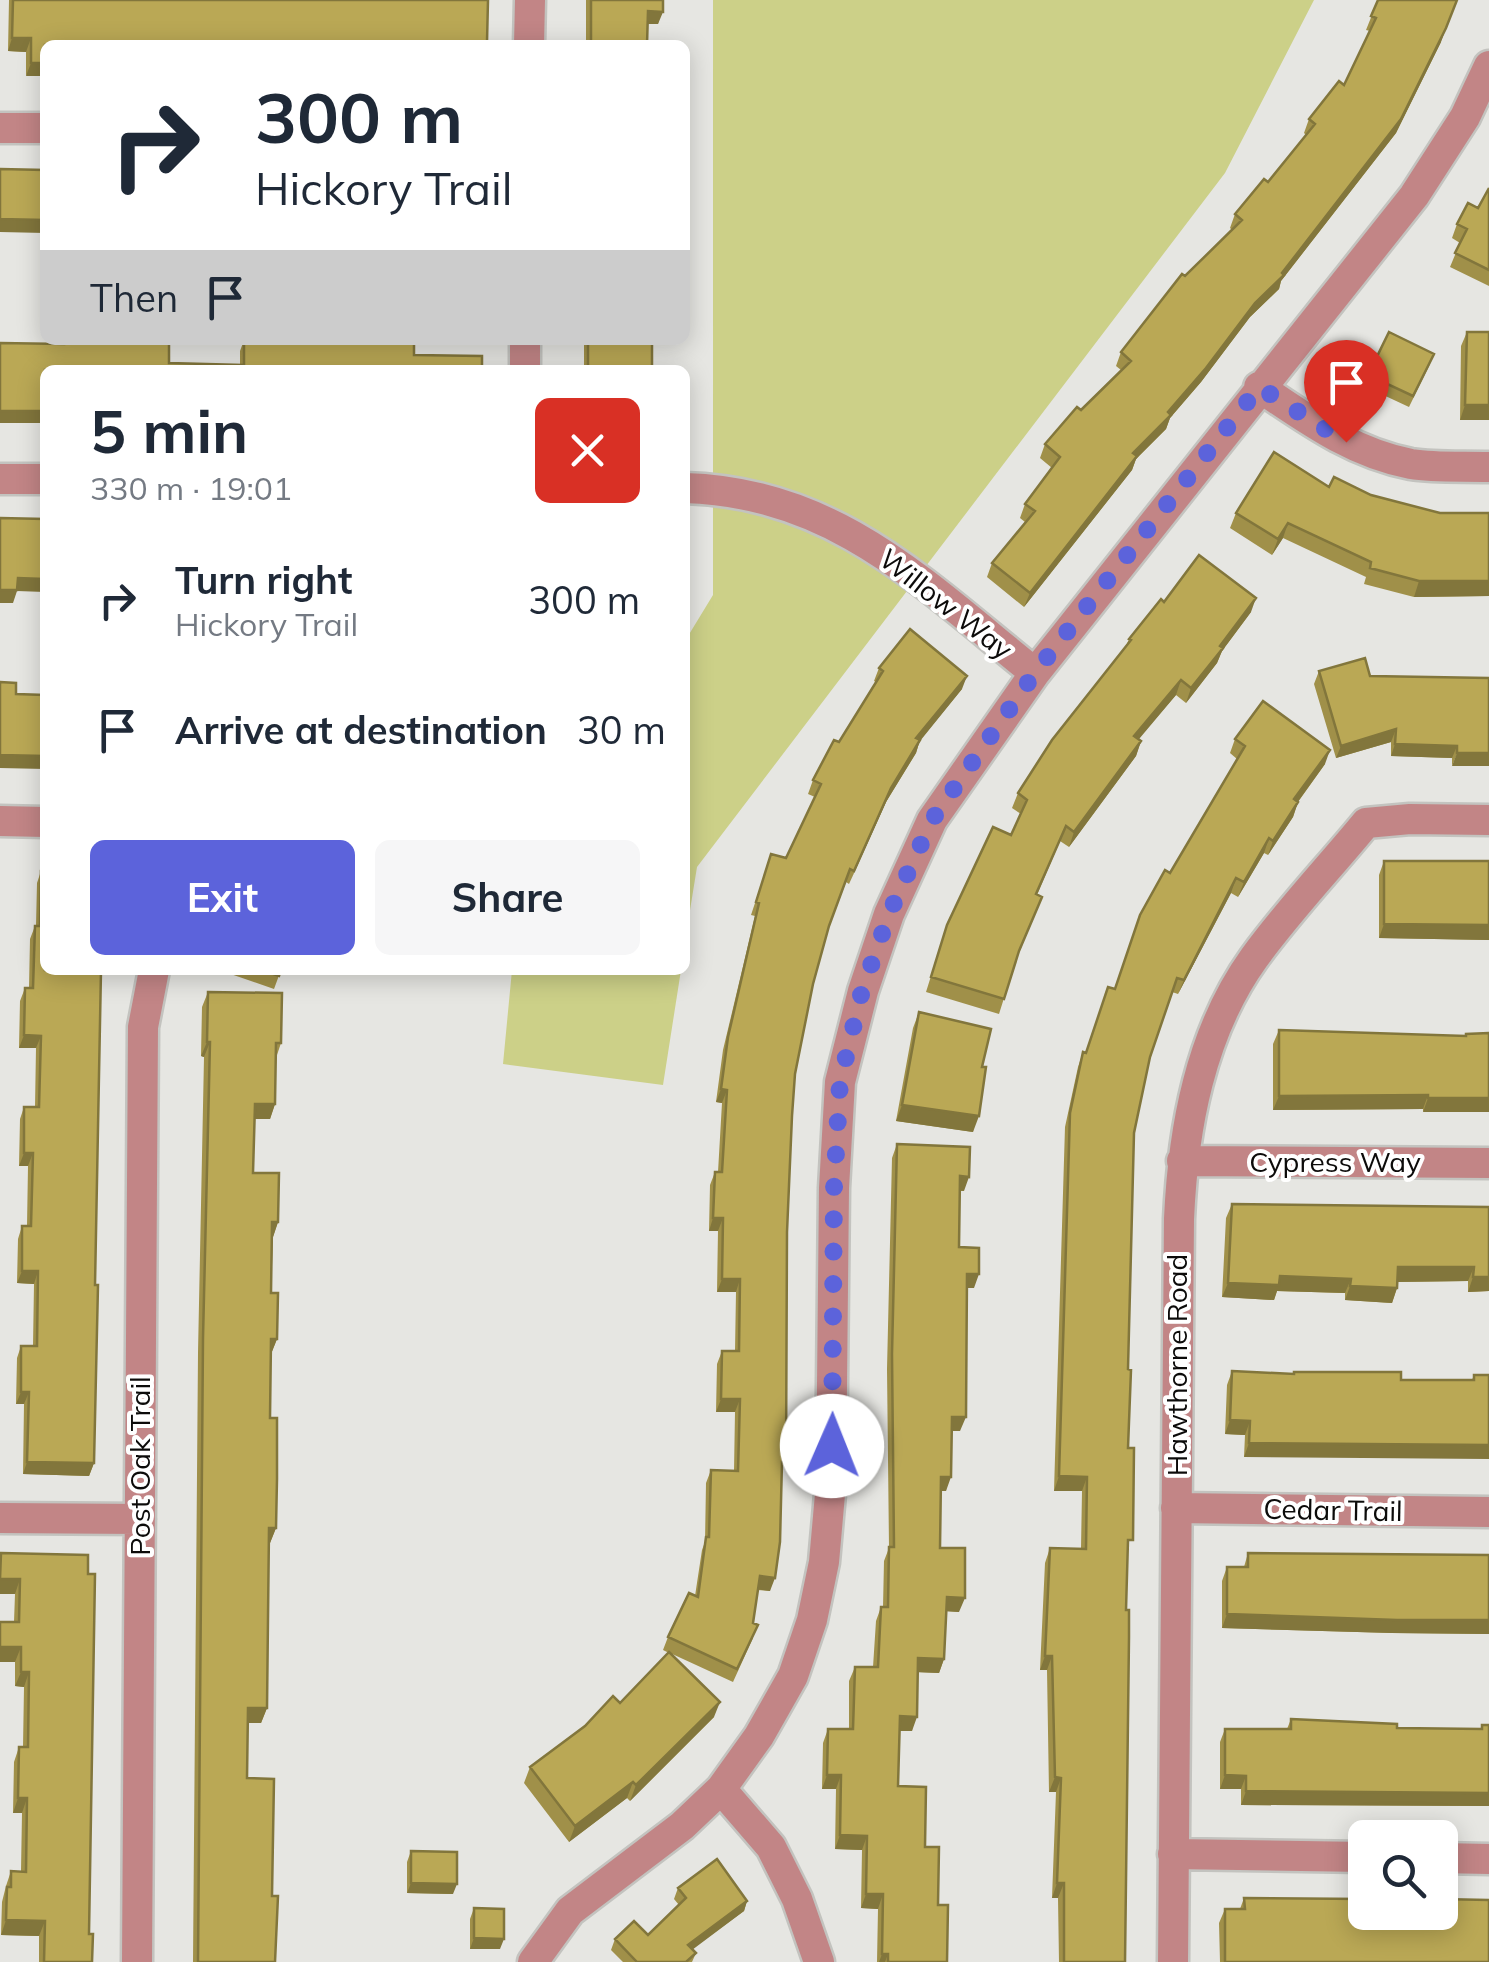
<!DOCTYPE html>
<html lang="en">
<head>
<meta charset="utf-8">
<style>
  :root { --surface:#fff; --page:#f6f6f7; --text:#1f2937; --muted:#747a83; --accent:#5c63db }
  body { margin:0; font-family:Mulish,sans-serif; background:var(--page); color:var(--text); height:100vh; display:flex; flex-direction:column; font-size:38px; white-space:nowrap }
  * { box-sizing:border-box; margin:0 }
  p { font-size:32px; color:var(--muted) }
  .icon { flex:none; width:55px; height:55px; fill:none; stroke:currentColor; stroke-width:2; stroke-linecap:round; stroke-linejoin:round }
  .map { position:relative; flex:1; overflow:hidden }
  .side { position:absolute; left:40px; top:365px; width:650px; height:610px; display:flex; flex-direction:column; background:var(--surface); border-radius:15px; box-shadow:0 5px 25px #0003 }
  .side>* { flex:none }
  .hud { position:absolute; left:40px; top:40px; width:650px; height:305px; border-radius:15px; box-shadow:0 5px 25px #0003; background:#fff; color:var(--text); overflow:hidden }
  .tools { position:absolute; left:1348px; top:1820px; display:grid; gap:20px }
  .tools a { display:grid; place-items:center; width:110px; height:110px; border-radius:15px; background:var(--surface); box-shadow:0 5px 25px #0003; font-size:50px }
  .pin { position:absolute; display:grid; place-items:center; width:85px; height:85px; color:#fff; margin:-102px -42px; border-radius:50% 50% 50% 0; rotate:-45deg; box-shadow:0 0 10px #0007 }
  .pin .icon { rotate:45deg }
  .me { position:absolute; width:110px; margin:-55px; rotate:1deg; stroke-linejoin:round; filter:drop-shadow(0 0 8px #0008) }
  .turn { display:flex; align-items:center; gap:35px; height:210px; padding:0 50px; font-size:45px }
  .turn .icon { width:130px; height:130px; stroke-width:2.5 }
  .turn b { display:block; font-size:70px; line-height:85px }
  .then { display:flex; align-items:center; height:95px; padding:0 50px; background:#0003; gap:20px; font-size:38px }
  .round { display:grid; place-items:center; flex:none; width:105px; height:105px; border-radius:15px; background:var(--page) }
  .summary { display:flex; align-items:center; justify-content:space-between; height:170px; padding:0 50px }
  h1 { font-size:60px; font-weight:700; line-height:75px }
  .primary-button { display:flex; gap:20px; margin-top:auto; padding:20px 50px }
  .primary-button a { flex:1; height:115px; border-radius:15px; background:var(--accent); color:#fff; font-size:40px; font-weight:700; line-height:115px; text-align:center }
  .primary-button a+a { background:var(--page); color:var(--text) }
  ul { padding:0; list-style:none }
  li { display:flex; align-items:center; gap:30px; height:130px; padding:0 50px }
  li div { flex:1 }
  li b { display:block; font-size:38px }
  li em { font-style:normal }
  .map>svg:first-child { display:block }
</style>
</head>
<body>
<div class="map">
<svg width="1489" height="1962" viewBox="0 0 1489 1962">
  <rect width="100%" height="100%" fill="#e6e6e2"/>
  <path fill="#ccd088" d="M713,0H1314L1225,173L697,867L685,941V641L713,595Z
    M512,970H681L663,1085L503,1064Z"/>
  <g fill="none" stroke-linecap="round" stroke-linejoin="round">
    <defs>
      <path id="street" d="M529,45L530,0
        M0,128H45
        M525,370V340
        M1259,387C1308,420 1353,453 1411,464C1436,468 1464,466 1489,467
        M0,479H45
        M685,488C835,492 925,585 1035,673
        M0,821L45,822
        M1182,1161L1489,1163
        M1176,1508L1489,1512
        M0,1518L140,1519
        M721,1789L771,1847L797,1899L819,1962
        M1173,1854L1365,1857
        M1440,1858L1489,1859
        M137,1962L143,1027L154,970
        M533,1962L570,1911L682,1826L721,1789L759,1736L793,1676L812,1620L824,1562L831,1483L834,1188L840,1082L863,991L889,914L932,820L1035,673L1414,196L1465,117L1489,66
        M1173,1962L1179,1219C1183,1129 1200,1033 1254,958C1288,911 1329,868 1366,823L1410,819L1489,820"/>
    </defs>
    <use href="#street" stroke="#c3c3bf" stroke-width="35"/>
    <use href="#street" stroke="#c28586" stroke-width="30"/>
  </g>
  <path fill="#a09049" d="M9,0H488L45,45L26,76V52L8,51Z
    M586,0H663L658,24H648L647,45H586Z
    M1378,0L1441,42L1396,133L1281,281L1279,289L1250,317L1201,382L1170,418L1166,429L1136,459L1132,470L1024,607L987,577L992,563L1025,522L1020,518L1025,504L1052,468L1040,458L1045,444L1121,370L1116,366L1121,352L1185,276L1232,230L1230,228L1235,214L1268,182L1306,135L1304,133L1309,119L1344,85L1370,31L1366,30Z
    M1489,188V286L1450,267L1460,243L1452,238L1457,224L1478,208Z
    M1467,332L1489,420H1460L1461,346Z
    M63,340H127L169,363L240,365V351L244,340H414L45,423H0V343L62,344Z
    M584,340H652V370H584Z
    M1430,364L1409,407L1364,386L1368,375Z
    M1329,487L1371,495L1440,513H1489V596L1414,597L1364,584L1366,577L1283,538L1272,555L1230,528L1236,513Z
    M1164,602L1251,612L1222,651L1217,663L1186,703L1176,695L1138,739L1141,741L1136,756L1069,847L1060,841L1037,895L1042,897L1016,960L999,1014L926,992L947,925L1011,835L1021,814L1012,808L1018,793L1126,646L1129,639Z
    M879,668L962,689L920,740L916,753L886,802L849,884L846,882L829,927L813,984L795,1074L792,1116L787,1232L782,1473L770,1591L758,1590L753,1623V1638L733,1682L670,1653L714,1717L630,1801L627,1798L569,1842L524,1783L530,1767L620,1703L669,1653L663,1650L668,1637L695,1596L702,1550L705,1542L706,1483L711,1470L734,1471L735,1412H716L717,1364L722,1351H735L736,1292H717L718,1231H709L710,1185L715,1172H718L722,1103L716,1102L723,1050L755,916L751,915L767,867L786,858L815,797L808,794L813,780L839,742L876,682L874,681Z
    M1319,671L1370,676L1489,678L1452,766V758L1391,756V742L1336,758L1314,684Z
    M1235,739L1325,764L1298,802L1293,817L1268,855L1264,853L1238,897L1231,893L1178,994L1172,992L1150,1057L1134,1133L1128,1369L1125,1962H1059L1058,1898H1052L1056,1792H1049L1047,1670H1040L1045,1563L1050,1548L1081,1549L1082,1491H1054L1065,1127L1078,1067L1083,1052L1086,1053L1170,873L1237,759L1230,753Z
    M1384,861H1489V940L1379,938V875Z
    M41,871L95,1285L94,1463L89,1476L23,1474L24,1404H16L17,1358L21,1346H33L34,1284L17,1283L18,1239L22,1226H27L28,1166H19L20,1119L24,1107H35L36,1048H19L20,1001L25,988H29L30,939L35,926H36L37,883Z
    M219,970H281L274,989Z
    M208,992L281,1043L276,1058L275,1104L270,1119H254L253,1173L278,1222L273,1237L271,1293L277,1339L271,1354L270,1418L276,1528L270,1543H269L267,1708L261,1723H248L247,1778L272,1896L275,1962H193L198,1353L204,1057L201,1056L202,1007Z
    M919,1012L982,1067L973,1132L896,1121L913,1028Z
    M1279,1030L1465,1036L1466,1034L1489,1033L1423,1112V1109L1273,1110V1044Z
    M897,1144L964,1191H960L959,1247L974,1288H967L960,1431H952L946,1491H941L940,1548L959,1612L946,1611L944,1659L939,1673L918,1672L912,1731H899L898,1786L925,1847L938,1905L947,1962H877L878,1909L861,1908L862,1850L835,1849L836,1789H822L823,1743L828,1729H849V1681L855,1667H873L876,1621L881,1607H883L884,1561L889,1548L887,1369L892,1158Z
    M1232,1204L1489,1207V1291L1468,1292V1281L1398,1282L1397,1288L1392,1303L1345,1300V1293L1277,1291L1274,1300L1222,1297L1226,1218Z
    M1232,1371L1401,1380H1472L1474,1375H1489L1244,1457L1245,1435L1225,1434L1227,1385Z
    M1248,1553L1489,1555V1634L1392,1633L1222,1628V1581L1227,1567H1244Z
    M0,1555H88L89,1934L92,1962H39V1936L1,1935L2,1902L6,1886L11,1871H21L22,1813H13L14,1762L19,1747H23L24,1687L15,1686V1662H0V1622H14L15,1594H0Z
    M1291,1719L1397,1728L1481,1729L1482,1725L1489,1806L1241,1805V1789H1220V1742L1225,1729H1287Z
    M411,1851L453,1894L407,1893V1862Z
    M678,1888L747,1901L744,1911L692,1949L696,1953L692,1962H623L611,1950L615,1939L648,1935L679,1905L674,1899Z
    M1244,1898L1489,1962H1220L1219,1923L1225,1909H1240Z
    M474,1908L500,1949H470V1919Z"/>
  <path fill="#82763c" d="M648,11L663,12L658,24H643Z
    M1446,28L1441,42L1396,133L1281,281L1279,289L1250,317L1201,382L1170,418L1166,429L1136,459L1132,470L1024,607L1030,593L1133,453L1168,412L1255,303L1282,273Z
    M12,38H31L26,52L8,51Z
    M469,42H487L486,45H468Z
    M31,63H45V76H26Z
    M0,219L45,220V233L0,232Z
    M1465,405H1489V420H1460Z
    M0,411H45V423H0Z
    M1288,523L1283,538L1272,555L1278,539Z
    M18,578L45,579V592L17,591L13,603H0V590Z
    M1419,581H1489V596L1414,597Z
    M1256,598L1251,612L1222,651L1217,663L1186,703L1191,688Z
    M967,676L962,689L912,751L916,738Z
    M1181,680L1176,695L1129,751L1134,736Z
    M1396,729L1391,742L1336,758L1341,746Z
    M920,740L916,753L886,802L849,884L891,788Z
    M1141,741L1136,756L1069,847L1074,832Z
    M1395,744L1457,746L1452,758L1391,756Z
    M1330,750L1325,764L1289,814L1294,799Z
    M1457,753H1489V766H1452Z
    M0,755L45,756V769L0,768Z
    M1298,802L1293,817L1268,855L1273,841Z
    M1269,838L1264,853L1238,897L1244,882Z
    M1236,878L1231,893L1178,994L1184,980Z
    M1384,924L1489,925V940L1379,938Z
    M24,1035L41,1036L36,1048H19Z
    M207,1042H210L204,1057L201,1056Z
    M721,1089L727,1090L722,1103L716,1102Z
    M1428,1095L1423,1109L1273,1110L1279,1096Z
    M1428,1098H1489V1112H1423Z
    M255,1104H275L270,1119H249Z
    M902,1105L979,1116L973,1132L896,1121Z
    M24,1153H33L28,1166H19Z
    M960,1176L969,1177L964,1191L955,1190Z
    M713,1218H723L718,1231H709Z
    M272,1222H278L273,1237Z
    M1398,1267H1474L1468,1281L1393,1282Z
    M22,1271H38L34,1284L17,1283Z
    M967,1274H979L974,1288H962Z
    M1280,1276L1351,1279L1345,1293L1277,1291L1274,1300L1222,1297L1228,1283Z
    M1473,1277H1489V1291L1468,1292Z
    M722,1279H740L736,1292H717Z
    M1350,1286L1397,1288L1392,1303L1345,1300Z
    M271,1339H277L271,1354Z
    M21,1392H29L24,1404H16Z
    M721,1399H740L735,1412H716Z
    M952,1417H966L960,1431H947Z
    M1230,1420L1250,1421L1245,1435L1225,1434Z
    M1249,1443L1489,1445V1459L1244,1457Z
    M27,1462L94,1463L89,1476L23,1474Z
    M1059,1476L1087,1477L1082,1491H1054Z
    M941,1477H951L946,1491H936Z
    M269,1528H276L270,1543H263Z
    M760,1576L775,1578L770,1591L755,1589Z
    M0,1579H20L15,1594H0Z
    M947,1597L965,1598L959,1612L942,1611Z
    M1227,1614L1489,1620V1634L1392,1633L1222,1628Z
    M0,1647H21L15,1662H0Z
    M1045,1656H1052L1047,1670H1040Z
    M918,1658L944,1659L939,1673L913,1672Z
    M21,1672H29L24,1687L15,1686Z
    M720,1702L714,1717L630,1801L636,1785Z
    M248,1708H267L261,1723H243Z
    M900,1716L917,1717L912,1731H895Z
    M827,1775H841L836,1789H822Z
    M1225,1775L1246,1776L1241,1789H1220Z
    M1055,1777L1061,1778L1056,1792H1049Z
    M633,1782L627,1798L569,1842L575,1826Z
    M1246,1791L1489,1793V1806L1241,1805Z
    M18,1798H27L22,1813H13Z
    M840,1835L867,1836L862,1850L835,1849Z
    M411,1883L457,1884L453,1894L407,1893Z
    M1057,1883H1064L1058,1898H1052Z
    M866,1894H883L878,1909L861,1908Z
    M747,1901L744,1911L684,1956L688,1945Z
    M6,1920L45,1921L39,1936L1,1935Z
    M474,1938L504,1939L500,1949H470Z
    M882,1954H888L885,1962H879Z"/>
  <path fill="#baa855" stroke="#82763c" stroke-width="2.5" d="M13,0H488L487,42H469V45H45V63H31V38H12Z
    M591,0H663V12L648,11L647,45H591Z
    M1378,0H1457L1446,28L1401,119L1282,273L1284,275L1255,303L1206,368L1168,412L1171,415L1133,453L1137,456L1030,593L992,563L1035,511L1025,504L1060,457L1045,444L1077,407L1081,410L1131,361L1121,352L1182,274L1185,276L1242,220L1235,214L1264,179L1268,182L1315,124L1309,119L1339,81L1344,85L1376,18L1371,16Z
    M0,169L45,170V220L0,219Z
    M1489,188V270L1455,253L1467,229L1457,224L1468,203L1478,208Z
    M1389,332L1434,354L1413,396L1368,375Z
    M1467,332H1489V405H1465Z
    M64,340L169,342V363L244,365V340H414V355L482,356V370H45V411H0V343L64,344Z
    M588,340H652V370H588Z
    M1274,452L1329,487L1334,477L1371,495L1440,513H1489V581H1419L1370,568L1371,562L1288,523L1278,539L1236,513Z
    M0,518L45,519V579L18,578L17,590H0Z
    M1199,555L1256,598L1220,646L1223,648L1191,688L1181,680L1134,736L1141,741L1074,832L1066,826L1036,894L1042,897L1019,951L1004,999L931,977L947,925L993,827L1011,835L1027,800L1018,793L1052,740L1131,640L1129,639L1161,599L1164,602Z
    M910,629L967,676L916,738L920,740L891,788L854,871L850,869L829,926L813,984L795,1074L792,1116L787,1232L786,1462H782L780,1542L775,1578L760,1576L753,1623L758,1625L737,1669L668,1637L689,1593L698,1597L706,1537H709L711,1470L738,1471L740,1399H721L722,1351H739L740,1279H722L723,1218H713L715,1172H722L727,1090L721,1089L728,1037L759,903L756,902L771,854L786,858L821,784L813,780L834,740L839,742L883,671L879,668Z
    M1365,658L1370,676L1489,678V753H1457V746L1395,744L1396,729L1341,746L1319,671Z
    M0,682L16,683V694L45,695V756L0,755Z
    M1263,701L1330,750L1294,799L1298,802L1273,841L1269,838L1244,882L1236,878L1184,980L1177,978L1150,1057L1134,1133L1128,1369L1131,1370L1128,1448H1134L1133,1540H1128L1126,1610H1129V1637L1125,1962H1064V1883H1057L1061,1778L1055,1777L1052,1656H1045L1050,1548L1086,1549L1087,1477L1059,1476L1070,1113L1083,1052L1086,1053L1108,987L1115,989L1140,915L1165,870L1170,873L1245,746L1235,739Z
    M1384,861H1489V925L1384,924Z
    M41,871H45V970H101L95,1285H98L94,1463L27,1462L29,1392H21V1346H37L38,1271H22V1226H31L33,1153H24V1107H39L41,1036L24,1035L25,988H33L35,926H40Z
    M262,970H281L279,976Z
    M208,992L282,993L281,1043H276L275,1104H255L253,1173H279L278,1222H272L271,1293H278L277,1339H271L270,1418H277V1479L276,1528H269L267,1708H248L247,1778L274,1779L272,1896H278L275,1962H198L203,1338L210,1042H207Z
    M919,1012L991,1029L982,1067H986L979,1116L902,1105Z
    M1279,1030L1466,1036V1034L1489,1033V1098H1428V1095L1279,1096Z
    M897,1144L970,1147L969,1177L960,1176L959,1247L979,1248V1274H967L966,1417H952L951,1477H941L940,1548H965V1598L947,1597L944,1659L918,1658L917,1717L900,1716L898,1786L926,1787L925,1847H939L938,1905H948L947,1962H888V1954H882L883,1894H866L867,1836L840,1835L841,1775H827L828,1729H853L855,1667H878L881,1607H888L889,1547H894L892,1354Z
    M1232,1204L1489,1207V1277H1473L1474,1267H1398L1397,1288L1350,1286L1351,1279L1280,1276L1279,1285L1228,1283Z
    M1232,1371L1294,1374V1372H1401V1380H1474V1375H1489V1445L1249,1443L1250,1421L1230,1420Z
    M1,1553L88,1555V1574H95L89,1934H93L92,1962H44L45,1921L6,1920L7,1887H11V1871L26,1872L27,1798H18L19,1747H28L29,1672H21V1647H0V1622H19L20,1579H0Z
    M1248,1553L1489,1555V1620H1397L1227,1614V1567H1248Z
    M669,1652L720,1702L636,1785L633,1782L575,1826L530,1767L585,1726L613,1696L620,1703Z
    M1291,1719L1397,1724V1728L1482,1729V1725H1489V1793L1246,1791V1776L1225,1775V1729H1291Z
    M411,1851L457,1852V1884L411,1883Z
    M717,1859L747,1901L688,1945L696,1953L686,1962H637L615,1939L634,1921L648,1935L686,1898L678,1888Z
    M1244,1898L1365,1899V1912H1440V1899L1489,1900V1962H1225V1909H1245Z
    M474,1908L504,1909V1939L474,1938Z"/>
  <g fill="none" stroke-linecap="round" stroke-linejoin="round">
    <path stroke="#5c63db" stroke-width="18" stroke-dasharray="0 32.4" d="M832,1446L834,1188L840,1082L862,991L889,914L932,820L1034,674L1259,387L1346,442"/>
  </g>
  <g text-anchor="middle" stroke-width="8" stroke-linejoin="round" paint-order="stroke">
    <g font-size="28" fill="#0c0b0a" stroke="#fff">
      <text transform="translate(946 604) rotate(38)" y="10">Willow Way</text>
      <text x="1335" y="1172">Cypress Way</text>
      <text transform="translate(1177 1365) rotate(-90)" y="10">Hawthorne Road</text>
      <text transform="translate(140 1466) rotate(-90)" y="10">Post Oak Trail</text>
      <text transform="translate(1333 1510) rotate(1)" y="10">Cedar Trail</text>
    </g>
  </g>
</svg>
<div class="tools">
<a><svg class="icon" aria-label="search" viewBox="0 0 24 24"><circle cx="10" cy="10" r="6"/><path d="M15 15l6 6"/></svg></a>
</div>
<div class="pin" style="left:1346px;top:442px;background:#d93025"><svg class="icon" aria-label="arrive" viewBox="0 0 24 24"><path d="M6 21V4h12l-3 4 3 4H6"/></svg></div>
<svg class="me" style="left:832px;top:1446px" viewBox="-20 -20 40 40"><circle r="19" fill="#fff"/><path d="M0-13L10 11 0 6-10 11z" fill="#5c63db"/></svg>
<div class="hud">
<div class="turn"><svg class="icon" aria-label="right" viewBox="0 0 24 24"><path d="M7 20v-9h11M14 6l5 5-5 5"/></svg><div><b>300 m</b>Hickory Trail</div></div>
<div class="then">Then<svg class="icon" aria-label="arrive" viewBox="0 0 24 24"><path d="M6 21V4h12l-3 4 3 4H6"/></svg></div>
</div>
<section class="side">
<div class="summary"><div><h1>5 min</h1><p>330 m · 19:01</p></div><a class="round" style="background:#d93025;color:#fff"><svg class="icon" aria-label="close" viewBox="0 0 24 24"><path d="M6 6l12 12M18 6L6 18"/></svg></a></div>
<ul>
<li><svg class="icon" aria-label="right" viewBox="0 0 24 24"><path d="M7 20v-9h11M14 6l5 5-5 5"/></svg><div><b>Turn right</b><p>Hickory Trail</p></div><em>300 m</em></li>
<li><svg class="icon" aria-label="arrive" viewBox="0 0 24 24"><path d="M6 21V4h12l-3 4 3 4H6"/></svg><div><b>Arrive at destination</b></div><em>30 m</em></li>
</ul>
<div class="primary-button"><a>Exit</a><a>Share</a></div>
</section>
</div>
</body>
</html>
